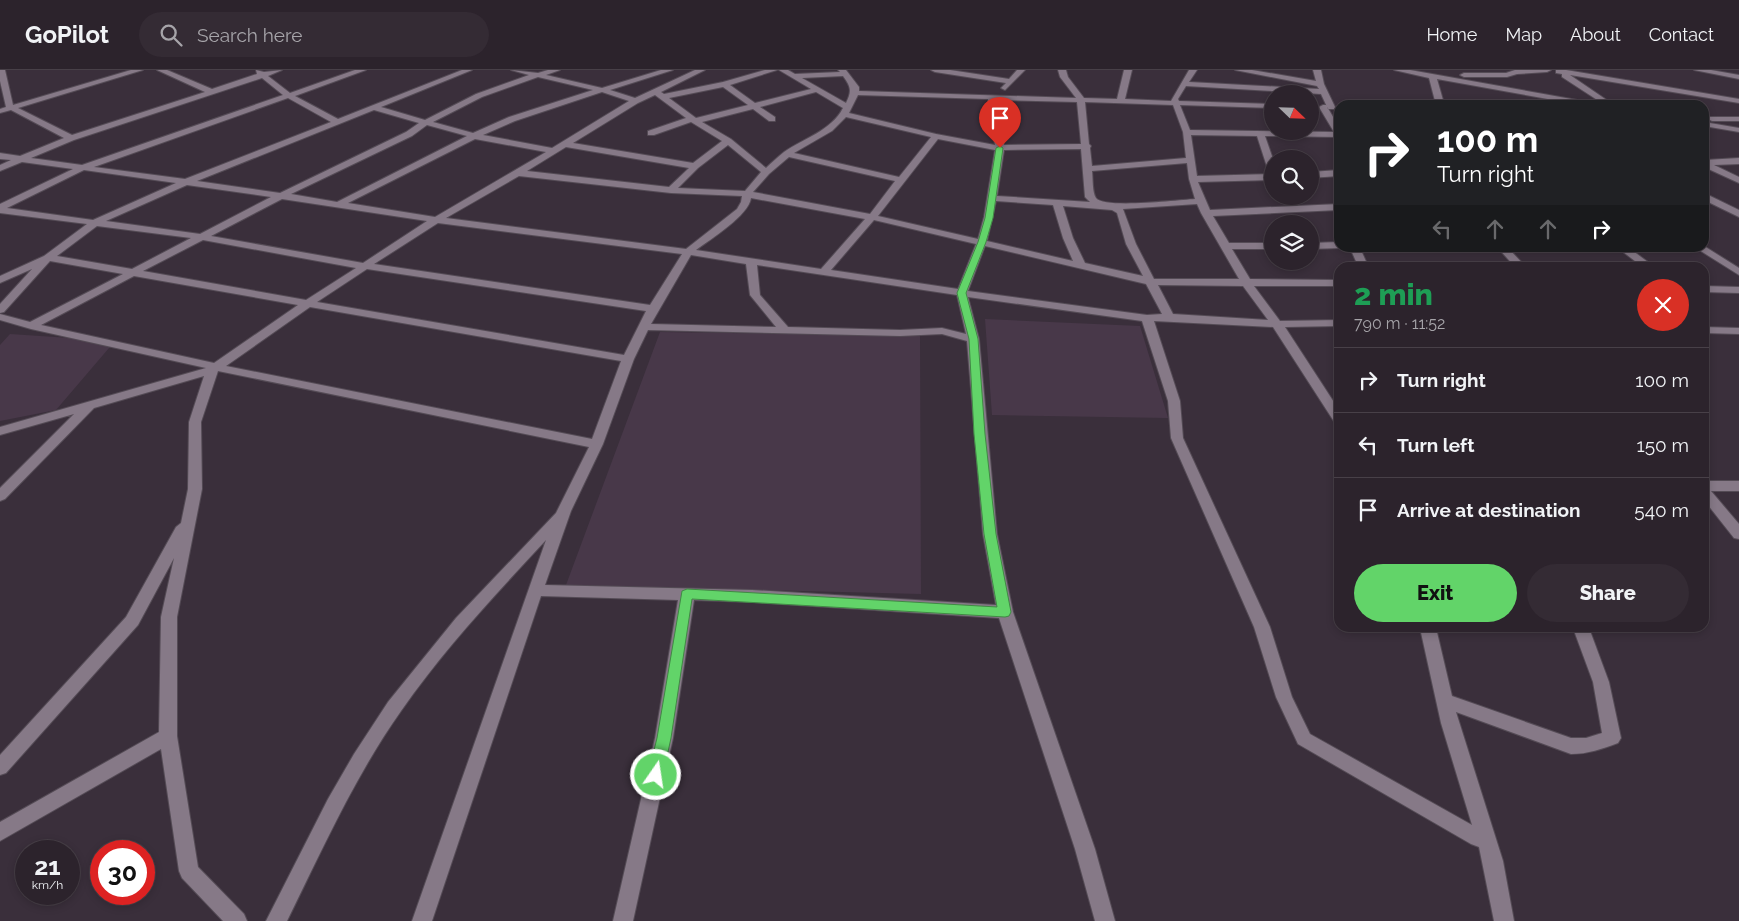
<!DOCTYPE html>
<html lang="en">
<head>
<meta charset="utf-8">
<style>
  :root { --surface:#2c232c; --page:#342b34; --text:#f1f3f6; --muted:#a6a4a9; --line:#484048; --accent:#62d469 }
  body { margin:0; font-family:Raleway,sans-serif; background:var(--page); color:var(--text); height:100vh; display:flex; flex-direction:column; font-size:19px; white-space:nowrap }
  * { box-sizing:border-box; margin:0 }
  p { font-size:16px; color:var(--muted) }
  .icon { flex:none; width:28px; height:28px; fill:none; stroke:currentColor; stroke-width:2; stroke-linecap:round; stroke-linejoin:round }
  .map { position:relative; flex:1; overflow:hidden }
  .sheet { position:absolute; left:1334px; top:192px; width:375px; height:370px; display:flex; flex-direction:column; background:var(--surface); border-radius:15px; box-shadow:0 2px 8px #0003,0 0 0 1px var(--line) }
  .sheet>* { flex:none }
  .hud { position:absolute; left:1334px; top:30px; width:375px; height:152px; border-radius:15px; box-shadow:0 2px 8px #0003,0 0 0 1px var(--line); background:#202124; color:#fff; overflow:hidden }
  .needle { width:32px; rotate:113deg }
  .fabs { position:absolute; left:1264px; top:15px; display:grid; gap:10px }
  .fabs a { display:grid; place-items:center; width:55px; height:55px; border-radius:50%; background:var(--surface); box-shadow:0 2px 8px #0003,0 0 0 1px var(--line); font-size:25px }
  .speed { position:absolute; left:15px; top:770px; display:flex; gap:10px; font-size:25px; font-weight:700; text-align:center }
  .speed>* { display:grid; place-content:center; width:65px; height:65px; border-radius:50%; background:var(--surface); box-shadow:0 2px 8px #0003,0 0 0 1px var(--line); line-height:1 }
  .speed small { font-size:12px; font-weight:400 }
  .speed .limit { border:8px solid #d22; background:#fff; color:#111 }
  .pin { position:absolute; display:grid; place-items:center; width:42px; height:42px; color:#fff; margin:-51px -21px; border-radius:50% 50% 50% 0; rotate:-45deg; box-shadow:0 0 5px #0007 }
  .pin .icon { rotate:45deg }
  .me { position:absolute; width:55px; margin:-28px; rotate:13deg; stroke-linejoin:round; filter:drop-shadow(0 0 4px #0008) }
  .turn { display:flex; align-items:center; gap:18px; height:105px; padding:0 20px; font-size:22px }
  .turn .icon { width:65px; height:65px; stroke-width:2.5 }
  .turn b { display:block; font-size:35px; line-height:42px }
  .lanes { display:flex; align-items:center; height:48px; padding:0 20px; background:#0003; justify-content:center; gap:25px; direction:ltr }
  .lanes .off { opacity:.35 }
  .round { display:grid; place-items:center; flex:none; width:52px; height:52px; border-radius:26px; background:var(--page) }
  .headline { display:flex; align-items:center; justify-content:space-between; height:85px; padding:0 20px }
  h1 { font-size:30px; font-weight:800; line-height:38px; color:#1e9e55 }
  .cta { display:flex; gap:10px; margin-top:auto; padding:10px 20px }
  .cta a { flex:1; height:58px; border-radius:30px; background:var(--accent); color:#111; font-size:20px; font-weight:800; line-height:58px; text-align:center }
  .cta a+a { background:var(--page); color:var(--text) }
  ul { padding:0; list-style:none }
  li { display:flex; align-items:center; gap:15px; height:65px; padding:0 20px; border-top:1px solid var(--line) }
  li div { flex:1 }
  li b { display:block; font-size:19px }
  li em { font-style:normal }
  header { display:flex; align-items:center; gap:30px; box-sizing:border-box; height:70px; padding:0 25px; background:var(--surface); border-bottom:1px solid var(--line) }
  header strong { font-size:24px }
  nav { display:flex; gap:28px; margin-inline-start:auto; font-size:18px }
  .search { width:350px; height:45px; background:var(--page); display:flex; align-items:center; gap:12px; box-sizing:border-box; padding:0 18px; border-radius:28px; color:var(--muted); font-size:19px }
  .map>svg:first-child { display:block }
</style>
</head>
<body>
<header>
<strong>GoPilot</strong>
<div class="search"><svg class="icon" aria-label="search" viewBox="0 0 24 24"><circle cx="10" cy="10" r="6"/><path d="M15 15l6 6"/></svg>Search here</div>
<nav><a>Home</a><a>Map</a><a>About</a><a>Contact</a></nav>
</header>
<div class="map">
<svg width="1739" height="851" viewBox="0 0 1739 851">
  <rect width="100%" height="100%" fill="#3a2f3b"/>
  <path fill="#483849" d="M985,249L1140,256L1168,348L992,345Z
    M660,262L920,266L921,524L566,515Z
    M10,264L115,271L56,340L0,351V275Z"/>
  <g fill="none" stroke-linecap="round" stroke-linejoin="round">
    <defs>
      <path id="minor" d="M0,0H5L13,35L131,0H143L18,38L72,65L205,22L157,0H167L212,19L257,4L256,0L264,2L282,0L268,6L290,23L355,0H366L295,26L338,49L462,0H472L381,37L425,50L476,24L529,5L511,0L538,3L548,0H560L546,5L602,18L661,0H673L610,20L635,28L695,0H705L661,22L664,24L723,12L765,0H777L730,15L755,33L811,19L779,0H788L795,4L840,2L838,0H846L859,17V21L1076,28L1060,7L1058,0H1066L1068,7L1084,28L1117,29L1124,0H1132L1125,29L1171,31L1189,0H1197L1189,12L1319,19L1317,16L1235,0H1252L1316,11L1313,0H1321L1324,14L1335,37L1334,39H1328L1321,24L1186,16L1178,29L1179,31L1272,34V38L1180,35L1190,60L1334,62L1319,37L1323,35H1326L1339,57V67L1265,66L1273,89L1272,103L1268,100L1257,66L1191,65L1197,106L1272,104V110L1198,112L1210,140L1339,134V140L1213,146L1229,173H1272V179H1232L1250,209L1339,210V216H1254L1280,251L1339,250V256L1285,257L1339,340V354L1335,353L1273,257L1154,251L1180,331L1183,368L1270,557L1292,627L1310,664L1472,755L1441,653L1420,558H1436L1452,626L1571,668H1586L1602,663L1593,612L1573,558H1589L1609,612L1621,668L1618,673C1602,679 1588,684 1571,684L1456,642L1503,791L1514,851H1494L1479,777L1471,774L1298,674L1276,627L1254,557L1171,368L1168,331L1142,251L968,227L979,269L997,464L1013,542L1095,779L1115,851H1095L1075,779L999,548L752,532L694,530L673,668L633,851H613L655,668L678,530L541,526L432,851H412L546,470C495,525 444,579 401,641C355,706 322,780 287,851H266L328,729L354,684L388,632L456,548L556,443L589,377L218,301L201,352L202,419L177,547V666L198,797L244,844L247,851H223L182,808L179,801L161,679L0,771V752L159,662L161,547L174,488L138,555L6,703L0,705V685L126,547L176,457L181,453L188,419L189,352L204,306L94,338L5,429L0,431V418L74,344L0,365V357L206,298L31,259L0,250V244L30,252L123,204L50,191L4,242L0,243V234L32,199L0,213V206L44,186L87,154L0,143V134L73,99L22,92L0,101V95L11,90L0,89V83L20,86L64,68L11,40L0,43V39L6,37L0,11ZM843,6C851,17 852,21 846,33L802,8ZM538,7L593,20L509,47L473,63L433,52L482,27ZM262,8L283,25L82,95L31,88L74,70ZM723,17L748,35L696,48L669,28ZM602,22L629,31L552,78L483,65L515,51ZM816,22L843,38C831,61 804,68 784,82C778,87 772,92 766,98L731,69L702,52L753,39L769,51H775V47L760,37ZM655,25L686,48L648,61V65H654L691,52L722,71L693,93L573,73L638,33ZM858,25L988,29L995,75L936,64L849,43ZM288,28L331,52L185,109L94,97ZM995,30L1077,32L1081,74L1004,75ZM1085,32L1173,35L1183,62L1186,88L1092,96L1090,78L1091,76L1089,74ZM374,40L419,53L406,62L280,123L197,111ZM846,47L931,67L899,107L794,83L832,61ZM427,55L467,66L337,132L291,124L412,66ZM475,69L546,82L435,147L348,133ZM938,69L995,80L984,147L978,169L878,146ZM728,75L761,102L745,121L678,118L698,98ZM566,77L689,98L669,117L527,101ZM1081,79L1085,127L1090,132L997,126L1004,80ZM789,87L895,111L870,144L753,122L769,104ZM1187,93L1189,109L1195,129C1178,130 1104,139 1096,128C1092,122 1093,108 1092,101ZM84,100L176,113L93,150L7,138ZM519,106L671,123L742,126L741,132L737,139L686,179L446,148ZM187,115L271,127L200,164L106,151ZM751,128L865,149L821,199L696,180C711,169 749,145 751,128ZM282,129L427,151L363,193L211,166ZM996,131L1053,135L1063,168L1073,191L987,171ZM1197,134L1201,143L1239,209H1154L1136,174L1123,139ZM1063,136L1112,140L1117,143L1126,174L1143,206L1085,193L1073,168ZM874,150L976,174L958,219L831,200ZM438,153L682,184L650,235L374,194ZM97,156L191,168L132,199L57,186ZM203,170L356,198L306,230L143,201ZM985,176L1146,214L1162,244L1147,245L968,221ZM691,185L746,194L750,225L776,257L651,254ZM757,195L957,225L966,264L942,258L900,260L788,257L760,225ZM367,199L646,241L624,285L317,232ZM134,206L298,235L214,293L41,255ZM1158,215L1243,216L1268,250L1173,244ZM310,237L621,291L592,369L226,296ZM648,260L900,266L942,264L967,271L983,464L996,535L752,520L545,515L571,441L603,374L634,289Z
        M931,0H950L1009,9L1017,0H1025L1005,20L1001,18L1006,13L935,2Z
        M1394,0H1410L1594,33L1598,35H1581L1437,9L1443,30L1448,35H1439L1435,31L1429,8Z
        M1515,0H1551L1547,2L1517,4L1507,7H1464L1460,5L1464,3H1506Z
        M1556,0H1566L1739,29V33L1570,5L1614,35H1605L1562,7V4L1556,3Z
        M1694,0H1711L1739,5V9Z
        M1709,47H1739V51H1712L1708,49Z
        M1704,52L1739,58V62L1704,56Z
        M1739,88V94L1714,95L1739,107V113L1704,97L1705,90Z
        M1339,100V106L1310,108V102Z
        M1704,123L1739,140V147L1704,130Z
        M1339,172V178H1341L1310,179V173Z
        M1704,176L1739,198V205L1696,178H1704Z
        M1350,178H1360L1369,198H1359Z
        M1498,178H1508L1527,198H1516Z
        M1618,178H1629L1656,198H1644Z
        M1704,216L1739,217V223L1704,222Z
        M1704,257L1739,258V264L1704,263Z
        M1704,411H1739V421H1711L1739,454V469L1734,468L1704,430Z"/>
    </defs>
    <use href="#minor" stroke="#544b55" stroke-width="2"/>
    <use href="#minor" fill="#867987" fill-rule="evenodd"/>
  </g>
  <path fill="#62d469" stroke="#408a44" d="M1000,76L1003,78L993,148L986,172L966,223L978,269L985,364L996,464L1011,542L1009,546L1005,547L692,529L671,668L663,705L661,710L656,712L650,710L648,705L657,668L682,521L687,519L997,537L984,464L974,364L969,269L957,223L978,172L985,148L996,78Z"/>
</svg>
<div class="fabs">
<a><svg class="needle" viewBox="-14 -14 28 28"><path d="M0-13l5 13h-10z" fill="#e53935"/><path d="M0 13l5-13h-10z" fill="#a6a4a9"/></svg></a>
<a><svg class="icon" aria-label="search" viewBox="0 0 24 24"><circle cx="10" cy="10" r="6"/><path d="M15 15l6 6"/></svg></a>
<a><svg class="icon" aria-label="layers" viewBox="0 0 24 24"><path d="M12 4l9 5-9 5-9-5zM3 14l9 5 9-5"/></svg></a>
</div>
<div class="speed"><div>21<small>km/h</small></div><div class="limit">30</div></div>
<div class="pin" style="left:1000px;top:78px;background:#d93025"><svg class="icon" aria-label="arrive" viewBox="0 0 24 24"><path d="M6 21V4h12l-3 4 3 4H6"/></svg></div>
<svg class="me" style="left:656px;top:705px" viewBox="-20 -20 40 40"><circle r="17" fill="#62d469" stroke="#fff" stroke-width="3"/><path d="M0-11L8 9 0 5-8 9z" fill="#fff"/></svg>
<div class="hud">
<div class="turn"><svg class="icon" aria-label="right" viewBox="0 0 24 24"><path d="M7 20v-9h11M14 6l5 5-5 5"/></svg><div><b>100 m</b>Turn right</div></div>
<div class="lanes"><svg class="icon off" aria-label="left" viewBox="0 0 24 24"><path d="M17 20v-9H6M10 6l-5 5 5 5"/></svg><svg class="icon off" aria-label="ahead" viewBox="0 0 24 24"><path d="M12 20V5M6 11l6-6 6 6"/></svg><svg class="icon off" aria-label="ahead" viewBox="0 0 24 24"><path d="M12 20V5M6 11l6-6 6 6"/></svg><svg class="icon" aria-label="right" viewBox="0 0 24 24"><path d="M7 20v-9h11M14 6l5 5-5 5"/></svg></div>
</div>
<section class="sheet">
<div class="headline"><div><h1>2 min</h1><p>790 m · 11:52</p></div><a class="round" style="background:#d93025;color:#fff"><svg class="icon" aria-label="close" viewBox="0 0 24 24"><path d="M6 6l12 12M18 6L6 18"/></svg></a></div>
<ul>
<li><svg class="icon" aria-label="right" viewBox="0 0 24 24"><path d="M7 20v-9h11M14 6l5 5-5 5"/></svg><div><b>Turn right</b></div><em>100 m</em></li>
<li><svg class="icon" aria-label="left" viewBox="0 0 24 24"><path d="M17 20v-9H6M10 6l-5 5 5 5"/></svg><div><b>Turn left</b></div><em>150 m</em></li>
<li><svg class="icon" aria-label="arrive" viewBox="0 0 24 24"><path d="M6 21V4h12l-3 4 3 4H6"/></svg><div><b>Arrive at destination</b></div><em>540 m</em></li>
</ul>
<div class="cta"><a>Exit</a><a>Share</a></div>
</section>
</div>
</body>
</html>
